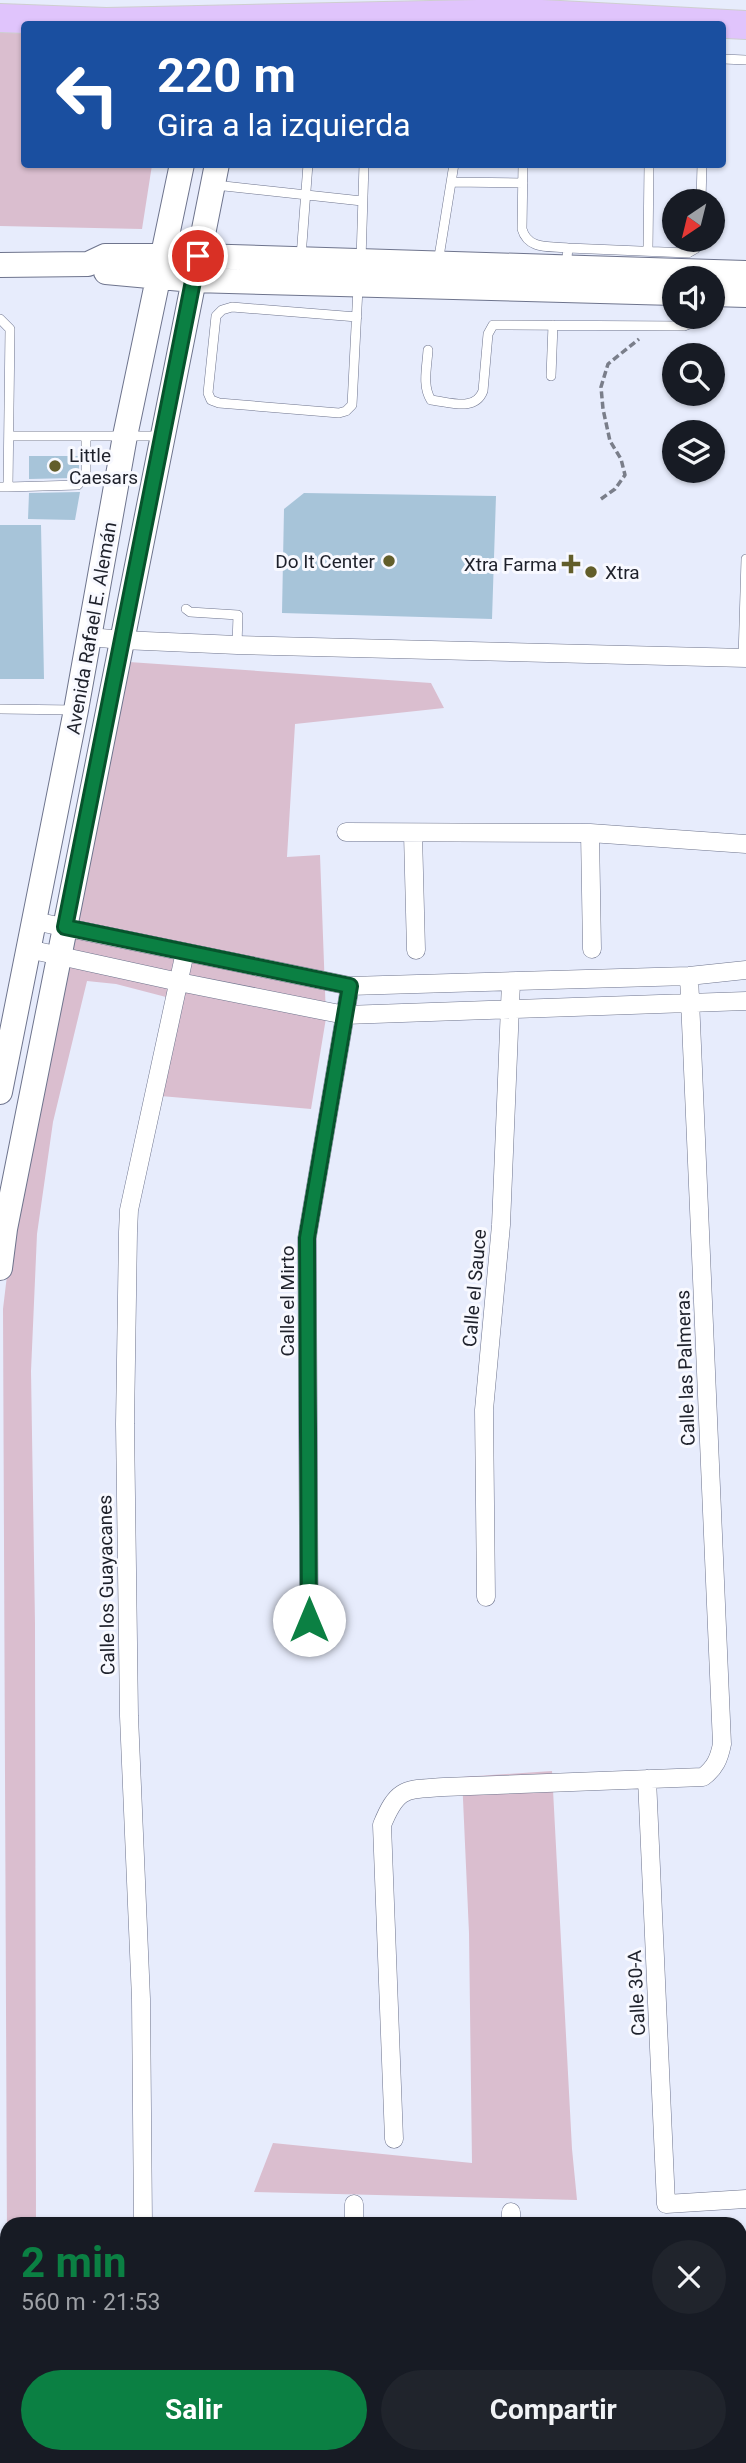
<!DOCTYPE html>
<html lang="es">
<head>
<meta charset="utf-8">
<style>
  :root { --surface:#171b24; --page:#20242c; --text:#f1f3f6; --muted:#9ea1a6; --accent:#0b8043 }
  body { margin:0; font-family:Roboto,sans-serif; background:var(--page); color:var(--text); height:100vh; display:flex; flex-direction:column; font-size:26px; white-space:nowrap }
  * { box-sizing:border-box; margin:0 }
  p { font-size:23px; color:var(--muted) }
  .icon { flex:none; width:38px; height:38px; fill:none; stroke:currentColor; stroke-width:2; stroke-linecap:round; stroke-linejoin:round }
  .map { position:relative; flex:1; overflow:hidden }
  .side { position:absolute; left:0px; top:2217px; width:747px; height:247px; display:flex; flex-direction:column; background:var(--surface); border-radius:21px 21px 0 0; box-shadow:0 2px 5px #0004 }
  .side>* { flex:none }
  .guide { position:absolute; left:21px; top:21px; width:705px; height:147px; border-radius:7px; box-shadow:0 2px 5px #0004; background:#1a4fa0; color:#fff; overflow:hidden }
  .needle { width:46px; rotate:215deg }
  .controls { position:absolute; left:662px; top:189px; display:grid; gap:14px }
  .controls a { display:grid; place-items:center; width:63px; height:63px; border-radius:50%; background:var(--surface); box-shadow:0 2px 5px #0004; font-size:35px }
  .pin { position:absolute; display:grid; place-items:center; width:60px; height:60px; color:#fff; margin:-30px; border:4px solid #fff; border-radius:50%; box-shadow:0 2px 7px #0007 }
  .me { position:absolute; width:77px; margin:-38px; rotate:0deg; stroke-linejoin:round; filter:drop-shadow(0 0 5px #0008) }
  .turn { display:flex; align-items:center; gap:24px; height:147px; padding:0 21px; font-size:32px }
  .turn .icon { width:91px; height:91px; stroke-width:2.5 }
  .turn b { display:block; font-size:49px; line-height:60px }
  .round { display:grid; place-items:center; flex:none; width:74px; height:74px; border-radius:37px; background:var(--page) }
  .headline { display:flex; align-items:center; justify-content:space-between; height:119px; padding:0 21px }
  h1 { font-size:42px; font-weight:700; line-height:52px; color:var(--accent) }
  .cta { display:flex; gap:14px; margin-top:auto; padding:14px 21px }
  .cta a { flex:1; height:80px; border-radius:42px; background:var(--accent); color:#fff; font-size:28px; font-weight:700; line-height:80px; text-align:center }
  .cta a+a { background:var(--page); color:var(--text) }
  .map>svg:first-child { display:block }
</style>
</head>
<body>
<div class="map">
<svg width="746" height="2463" viewBox="0 0 746 2463">
  <rect width="100%" height="100%" fill="#e7ecfc"/>
  <path fill="#dabecf" d="M0,18L24,24V164L152,165L142,229L0,226Z
    M129,662L431,683L444,708L295,724L287,857L320,855L326,1018L311,1109L149,1095L166,997L116,984L87,981L53,1122L37,1234L31,1371L35,1623L36,2224H7V2240L3,1309L14,1217Z
    M552,1771L572,2149L577,2200L254,2192L273,2143L472,2163L469,1933L462,1777Z"/>
  <path fill="#a7c4d9" d="M29,456H79V470L74,478L29,479Z
    M80,492L75,520L28,519L29,493Z
    M304,493L496,496L492,619L282,613L284,509Z
    M0,525H41L44,679H0Z"/>
  <g fill="none" stroke-linecap="round" stroke-linejoin="round">
    <defs>
      <path id="lane" d="M723,59L746,60
        M523,164L522,229C528,250 549,246 568,248
        M451,182L523,183
        M215,185L362,201
        M701,201L702,164
        M648,250L649,164
        M301,257L308,164
        M361,260L364,164
        M438,263L454,164
        M566,267L568,248L688,253L695,249L700,240
        M357,317L232,307L222,310L216,316L208,393L211,400L219,403L339,413L346,411L352,405L358,288
        M0,319L10,329L8,487H0
        M428,350C427,367 422,386 431,400C450,402 475,412 483,391L488,334L493,325L684,326L700,320L703,317
        M551,376L553,325
        M10,436H162
        M8,487L78,485L86,472V436
        M186,609L190,612L238,615L237,645
        M743,658L746,559
        M0,709L75,710"/>
      <path id="street" d="M90,637L122,640L237,645L746,658
        M346,832L590,833L746,844
        M590,833L592,949
        M413,834L416,950
        M34,921L350,986L689,976L746,970
        M28,949L179,982L345,1015L746,1001
        M486,1597L484,1410L501,1225L511,982
        M309,1620L307,1238L350,986
        M647,1779L666,2204L746,2199
        M394,2139L382,1825C398,1786 406,1790 444,1787L703,1777C715,1768 719,1759 722,1744L689,976
        M511,2212V2224
        M143,2224L141,1999L129,1716L125,1424L128,1232L129,1210L185,952
        M354,2224V2204
        M740,2376H746
        M514,2457V2463
        M351,2463V2457"/>
      <path id="secondary" d="M0,265L88,264L105,256H198L746,273
        M106,272L193,280L674,293
        M712,294L746,295
        M0,1092L76,710L125,436L182,164
        M0,1268L5,1229L217,164"/>
      <path id="primary" d="M0,18L106,22L523,13L746,25"/>
    </defs>
    <use href="#lane" stroke="#6e748d" stroke-width="10"/>
    <use href="#street" stroke="#6e748d" stroke-width="19"/>
    <use href="#secondary" stroke="#6e748d" stroke-width="26"/>
    <use href="#primary" stroke="#ceced0" stroke-width="30"/>
    <path stroke="#7a7e8a" stroke-width="3.5" stroke-dasharray="7 3.5" stroke-linecap="butt" d="M601,499L615,489L625,475L621,459L610,441L603,409L601,387L608,364L639,339"/>
    <use href="#lane" stroke="#fff" stroke-width="9"/>
    <use href="#street" stroke="#fff" stroke-width="18"/>
    <use href="#secondary" stroke="#fff" stroke-width="24"/>
    <use href="#primary" stroke="#e0c4fc" stroke-width="28"/>
  </g>
  <g fill="none" stroke-linecap="round" stroke-linejoin="round">
    <defs>
      <path id="route" d="M198,256L65,927L350,986L307,1238L309,1620"/>
    </defs>
    <use href="#route" stroke="#07532c" stroke-width="18"/>
    <use href="#route" stroke="#0b8043" stroke-width="12"/>
  </g>
  <g fill="#625e2a" stroke="#f8f9ff" stroke-width="2.5">
    <circle cx="55" cy="466" r="7"/>
    <circle cx="389" cy="561" r="7"/>
    <path d="M567.5 553.5h7v7h7v7h-7v7h-7v-7h-7v-7h7z"/>
    <circle cx="591" cy="572" r="7"/>
  </g>
  <g text-anchor="middle" stroke-width="6" stroke-linejoin="round" paint-order="stroke">
    <g font-size="19" fill="#1e212b" stroke="#f8f9ff" text-anchor="start">
      <text x="69" y="462">Little<tspan x="69" dy="22">Caesars</tspan></text>
      <text x="375" y="568" text-anchor="end">Do It Center</text>
      <text x="557" y="571" text-anchor="end">Xtra Farma</text>
      <text x="605" y="579">Xtra</text>
    </g>
    <g font-size="19" fill="#1e212b" stroke="#f8f9ff">
      <text transform="translate(91 628) rotate(-80)" y="7">Avenida Rafael E. Alemán</text>
      <text transform="translate(474 1288) rotate(-85)" y="7">Calle el Sauce</text>
      <text transform="translate(287 1301) rotate(-90)" y="7">Calle el Mirto</text>
      <text transform="translate(685 1368) rotate(-92)" y="7">Calle las Palmeras</text>
      <text transform="translate(106 1585) rotate(-91)" y="7">Calle los Guayacanes</text>
      <text transform="translate(636 1993) rotate(-93)" y="7">Calle 30-A</text>
    </g>
  </g>
</svg>
<div class="controls">
<a><svg class="needle" viewBox="-14 -14 28 28"><path d="M0-13l5 13h-10z" fill="#e53935"/><path d="M0 13l5-13h-10z" fill="#9ea1a6"/></svg></a>
<a><svg class="icon" aria-label="sound" viewBox="0 0 24 24"><path d="M4 9h4l5-4v14l-5-4H4zM17 9q2 3 0 6"/></svg></a>
<a><svg class="icon" aria-label="search" viewBox="0 0 24 24"><circle cx="10" cy="10" r="6"/><path d="M15 15l6 6"/></svg></a>
<a><svg class="icon" aria-label="layers" viewBox="0 0 24 24"><path d="M12 4l9 5-9 5-9-5zM3 14l9 5 9-5"/></svg></a>
</div>
<div class="pin" style="left:198px;top:256px;background:#d93025"><svg class="icon" aria-label="arrive" viewBox="0 0 24 24"><path d="M6 21V4h12l-3 4 3 4H6"/></svg></div>
<svg class="me" style="left:309px;top:1620px" viewBox="-20 -20 40 40"><circle r="19" fill="#fff"/><path d="M0-13L10 11 0 6-10 11z" fill="#0b8043"/></svg>
<div class="guide">
<div class="turn"><svg class="icon" aria-label="left" viewBox="0 0 24 24"><path d="M17 20v-9H6M10 6l-5 5 5 5"/></svg><div><b>220 m</b>Gira a la izquierda</div></div>
</div>
<section class="side">
<div class="headline"><div><h1>2 min</h1><p>560 m · 21:53</p></div><a class="round"><svg class="icon" aria-label="close" viewBox="0 0 24 24"><path d="M6 6l12 12M18 6L6 18"/></svg></a></div>
<div class="cta"><a>Salir</a><a>Compartir</a></div>
</section>
</div>
</body>
</html>
